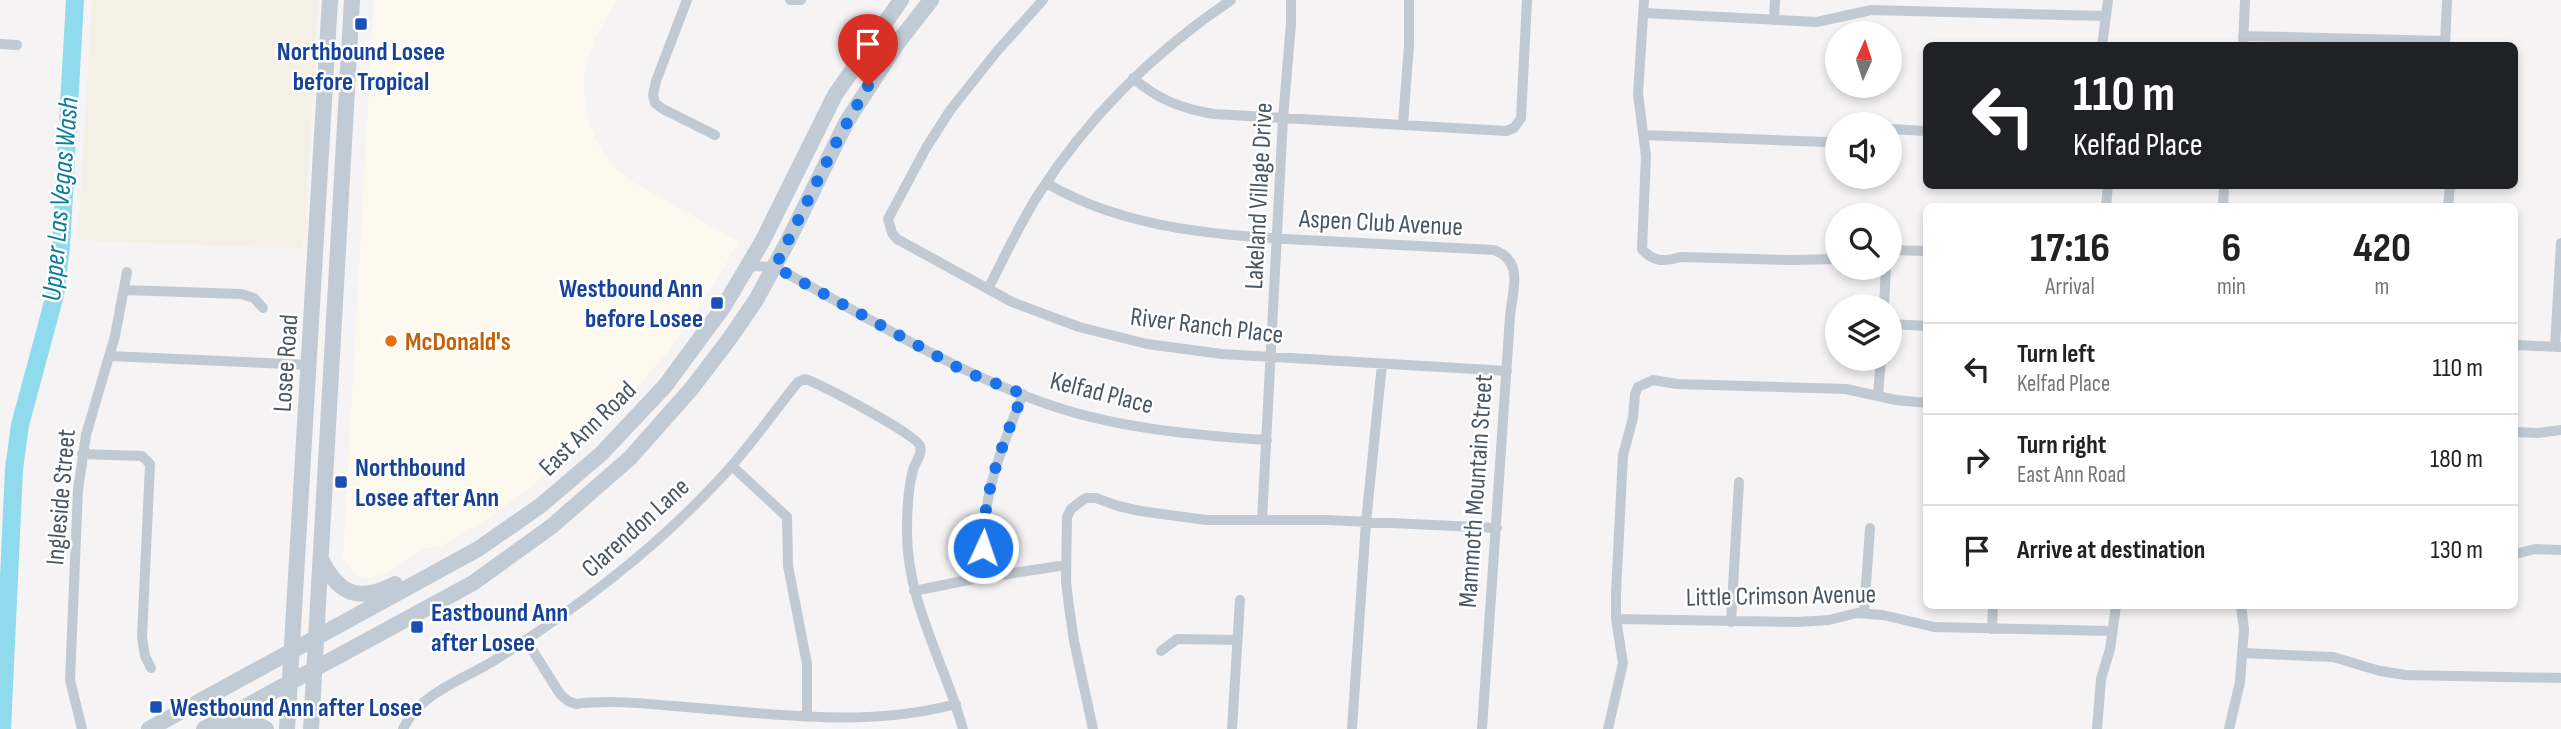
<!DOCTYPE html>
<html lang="en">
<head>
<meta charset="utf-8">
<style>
  :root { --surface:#fff; --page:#f6f6f6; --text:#222; --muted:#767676; --line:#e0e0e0 }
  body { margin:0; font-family:"Sofia Sans Condensed",sans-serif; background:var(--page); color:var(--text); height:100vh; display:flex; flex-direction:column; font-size:26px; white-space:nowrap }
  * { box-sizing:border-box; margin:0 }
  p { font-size:23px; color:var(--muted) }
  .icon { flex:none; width:38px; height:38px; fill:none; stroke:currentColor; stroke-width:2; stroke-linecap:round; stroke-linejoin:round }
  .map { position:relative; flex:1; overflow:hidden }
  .sheet { position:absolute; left:1923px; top:203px; width:595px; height:406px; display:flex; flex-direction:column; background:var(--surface); border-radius:10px; box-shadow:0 4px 10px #0003 }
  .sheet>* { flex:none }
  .banner { position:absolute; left:1923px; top:42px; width:595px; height:147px; border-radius:10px; box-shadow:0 4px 10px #0003; background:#202124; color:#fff; overflow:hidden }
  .needle { width:46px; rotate:3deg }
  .fabs { position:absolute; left:1825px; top:21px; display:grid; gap:14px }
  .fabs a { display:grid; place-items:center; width:77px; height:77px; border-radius:50%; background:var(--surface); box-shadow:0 4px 10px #0003; font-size:35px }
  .pin { position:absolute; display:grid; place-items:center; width:60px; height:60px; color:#fff; margin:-72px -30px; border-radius:50% 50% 50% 0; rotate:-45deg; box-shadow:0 0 7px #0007 }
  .pin .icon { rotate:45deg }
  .me { position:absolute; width:77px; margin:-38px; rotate:3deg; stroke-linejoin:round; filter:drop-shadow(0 0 5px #0008) }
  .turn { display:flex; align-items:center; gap:24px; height:147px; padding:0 35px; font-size:32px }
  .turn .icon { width:91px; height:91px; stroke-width:2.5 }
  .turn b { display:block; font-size:49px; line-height:60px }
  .eta { display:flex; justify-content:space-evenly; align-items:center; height:119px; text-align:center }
  .eta b { font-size:42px; font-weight:700; line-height:49px }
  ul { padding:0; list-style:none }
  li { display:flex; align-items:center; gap:21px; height:91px; padding:0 35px; border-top:2px solid var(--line) }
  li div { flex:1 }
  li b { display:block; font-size:26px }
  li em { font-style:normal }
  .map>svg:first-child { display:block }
</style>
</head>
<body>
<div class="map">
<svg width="2561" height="729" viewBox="0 0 2561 729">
  <rect width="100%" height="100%" fill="#f5f3f3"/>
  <path fill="#fdf9ef" d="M374,0H617L596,36L584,73L585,107L590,125L599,146L613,167L631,181L739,242L702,303L665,355L620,408L568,458L492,516L440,547L425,548L385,574L367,579L356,575L343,558Z"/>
  <path fill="#f5f0e5" d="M92,0H318L305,228L301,249L78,240Z"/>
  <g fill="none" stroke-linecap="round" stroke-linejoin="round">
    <path stroke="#90daee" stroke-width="18" d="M2,729L14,469L20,425L55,295L61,247L75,0"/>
    <path stroke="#c1cad2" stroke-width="10" d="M687,0L656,81L653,95L655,103L663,109L715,135
      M790,0H801
      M1043,0L998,50L951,109L926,148L888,219L892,233L897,239L1012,302L1079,327L1147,344L1222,354L1507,371
      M1644,0L1638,94L1646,156L1642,249C1653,262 1664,262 1680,257L1791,260L1838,259
      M1644,13L1817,22L1871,10L2104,16
      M1774,20L1775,0
      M2243,36L2445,41
      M0,44L17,45
      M2102,46L2108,0
      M2243,46L2245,0
      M2445,46L2447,0
      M1133,78C1157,99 1182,109 1214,114L1506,131L1514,128L1521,118L1527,0
      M1403,124L1409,45V0
      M1890,129L1927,131
      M1643,135L1826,142L1838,140
      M1046,183C1130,232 1229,236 1324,241C1381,244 1438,247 1494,250C1525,261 1512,291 1510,317L1482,729
      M2106,206L2108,186
      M2223,206L2224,186
      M2448,206L2450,186
      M1890,250L1927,251
      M749,266L775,267C862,314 947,368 1041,402C1113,428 1191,435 1267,440
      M988,289C1004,258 1019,225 1038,195C1088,117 1154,52 1231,0
      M124,290L241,294L254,298L263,308
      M1884,306L1886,268
      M1890,324L1927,326
      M2515,345L2561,347
      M2555,347L2561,243
      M109,356L309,365
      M1878,395L1881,359
      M2515,432L2538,433L2561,430
      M82,454L142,456L150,464L142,637L145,656L151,668
      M732,466L787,517L788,566L807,664V716
      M1262,520L1283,118L1291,24V0
      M2515,554L2535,549L2561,550
      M987,577C975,511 999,455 1023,394
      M914,591L968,580L1066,565
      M1864,613L1870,528
      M1616,619L1798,622L1829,620L1857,613L1883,615L1934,627L2112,631
      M1731,622L1739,482
      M1992,629L1993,606
      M526,640L560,694L568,701L576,704C608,700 641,703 673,706C767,713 863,729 956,704
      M1161,651L1177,639L1237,640
      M2242,653L2333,657L2380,671L2405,675L2561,678
      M82,729L70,680L78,490L86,435L115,336L127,272
      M403,729C419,693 463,680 495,660C577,608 652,552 718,481C748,450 771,415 798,382L805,379C820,384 916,434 920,446C923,454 915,462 913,470C908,489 907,510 907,529C906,601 944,661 963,729
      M1093,729L1074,641L1069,607L1066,581L1067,517L1071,509L1080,502L1086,498H1096L1118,506L1140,511L1206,520H1327L1497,528
      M1232,729L1240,600
      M1352,729L1366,522L1382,364
      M1608,729L1623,663L1616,619V593L1623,455L1633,418L1635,394L1638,387L1653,380L1677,384L1846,389L1896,400L1927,403
      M2097,729L2101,679L2110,649L2116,606
      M2229,729L2240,682L2244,629L2241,606"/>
    <path stroke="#c1cbd6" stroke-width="16" d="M321,559C339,596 360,602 395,584
      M221,721L252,722L266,729
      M149,729L478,549L540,506L601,454L665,386L724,306L762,242L835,95L901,0
      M204,729L473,583L552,526L630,458L692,388L730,338L756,300L788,241L847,121L899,41L931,0
      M287,729L330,0
      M311,729L352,0"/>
  </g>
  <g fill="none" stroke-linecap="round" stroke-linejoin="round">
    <path stroke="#1a73e8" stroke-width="12" stroke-dasharray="0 21.6" d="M868,86L839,137L775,267L966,372L1023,394C1002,445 983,492 983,548"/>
  </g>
  <g fill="#1a4fb4" stroke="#fff" stroke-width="2.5">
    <rect x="354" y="17" width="14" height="14" rx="3.5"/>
    <rect x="710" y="296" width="14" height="14" rx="3.5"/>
    <rect x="334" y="475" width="14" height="14" rx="3.5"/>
    <rect x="410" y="620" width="14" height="14" rx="3.5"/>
    <rect x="149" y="700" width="14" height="14" rx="3.5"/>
  </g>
  <circle fill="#e8710a" stroke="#fff" stroke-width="2.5" cx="391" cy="341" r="7"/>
  <g text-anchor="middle" stroke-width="5" stroke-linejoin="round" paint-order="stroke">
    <g font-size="26" font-weight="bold" fill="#164399" stroke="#fff" text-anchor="start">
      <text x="361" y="60" text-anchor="middle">Northbound Losee<tspan x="361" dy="30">before Tropical</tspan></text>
      <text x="703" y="297" text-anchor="end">Westbound Ann<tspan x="703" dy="30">before Losee</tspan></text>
      <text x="355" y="476">Northbound<tspan x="355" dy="30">Losee after Ann</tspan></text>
      <text x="431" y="621">Eastbound Ann<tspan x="431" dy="30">after Losee</tspan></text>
      <text x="170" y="716">Westbound Ann after Losee</text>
    </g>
    <g font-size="26" fill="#4a5661" stroke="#fff">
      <text transform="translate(1258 196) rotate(-87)" y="9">Lakeland Village Drive</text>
      <text transform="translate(1381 222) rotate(3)" y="9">Aspen Club Avenue</text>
      <text transform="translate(1207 325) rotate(7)" y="9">River Ranch Place</text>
      <text transform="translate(285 363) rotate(-86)" y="9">Losee Road</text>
      <text transform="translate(1102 392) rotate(14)" y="9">Kelfad Place</text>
      <text transform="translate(587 428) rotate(-44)" y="9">East Ann Road</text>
      <text transform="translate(1475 491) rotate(-86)" y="9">Mammoth Mountain Street</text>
      <text transform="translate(60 497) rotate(-85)" y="9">Ingleside Street</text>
      <text transform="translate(635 527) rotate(-42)" y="9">Clarendon Lane</text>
      <text transform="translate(1781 595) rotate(-1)" y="9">Little Crimson Avenue</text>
    </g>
    <g font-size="26" font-weight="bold" fill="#c56008" stroke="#fff" text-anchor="start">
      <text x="405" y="350">McDonald's</text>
    </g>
    <g font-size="28" font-style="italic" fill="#0c7c9b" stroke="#fff">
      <text transform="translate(59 199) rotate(-85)" y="10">Upper Las Vegas Wash</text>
    </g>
  </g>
</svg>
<div class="fabs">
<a><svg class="needle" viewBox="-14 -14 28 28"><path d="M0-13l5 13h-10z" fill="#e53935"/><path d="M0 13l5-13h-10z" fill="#767676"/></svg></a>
<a><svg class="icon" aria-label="sound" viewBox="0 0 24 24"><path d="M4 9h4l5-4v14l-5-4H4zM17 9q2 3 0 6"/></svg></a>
<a><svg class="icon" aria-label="search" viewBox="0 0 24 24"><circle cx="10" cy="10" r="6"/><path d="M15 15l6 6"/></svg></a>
<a><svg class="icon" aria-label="layers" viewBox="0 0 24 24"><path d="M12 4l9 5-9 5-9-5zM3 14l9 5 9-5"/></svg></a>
</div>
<div class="pin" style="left:868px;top:86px;background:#d93025"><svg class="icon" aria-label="arrive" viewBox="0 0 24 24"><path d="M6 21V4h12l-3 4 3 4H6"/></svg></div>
<svg class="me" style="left:983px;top:548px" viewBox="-20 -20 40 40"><circle r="17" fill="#1a73e8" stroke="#fff" stroke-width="3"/><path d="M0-11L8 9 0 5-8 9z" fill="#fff"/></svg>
<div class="banner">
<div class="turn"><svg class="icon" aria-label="left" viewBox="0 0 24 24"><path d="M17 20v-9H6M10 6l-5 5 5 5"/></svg><div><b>110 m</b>Kelfad Place</div></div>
</div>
<section class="sheet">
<div class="eta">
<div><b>17:16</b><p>Arrival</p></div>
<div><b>6</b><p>min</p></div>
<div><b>420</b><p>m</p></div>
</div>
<ul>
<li><svg class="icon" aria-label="left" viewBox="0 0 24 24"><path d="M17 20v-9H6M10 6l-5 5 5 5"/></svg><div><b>Turn left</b><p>Kelfad Place</p></div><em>110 m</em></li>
<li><svg class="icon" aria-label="right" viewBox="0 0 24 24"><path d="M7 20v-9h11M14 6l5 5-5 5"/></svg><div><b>Turn right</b><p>East Ann Road</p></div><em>180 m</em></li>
<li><svg class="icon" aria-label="arrive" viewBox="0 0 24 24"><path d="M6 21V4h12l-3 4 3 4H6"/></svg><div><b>Arrive at destination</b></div><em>130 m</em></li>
</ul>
</section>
</div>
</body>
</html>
